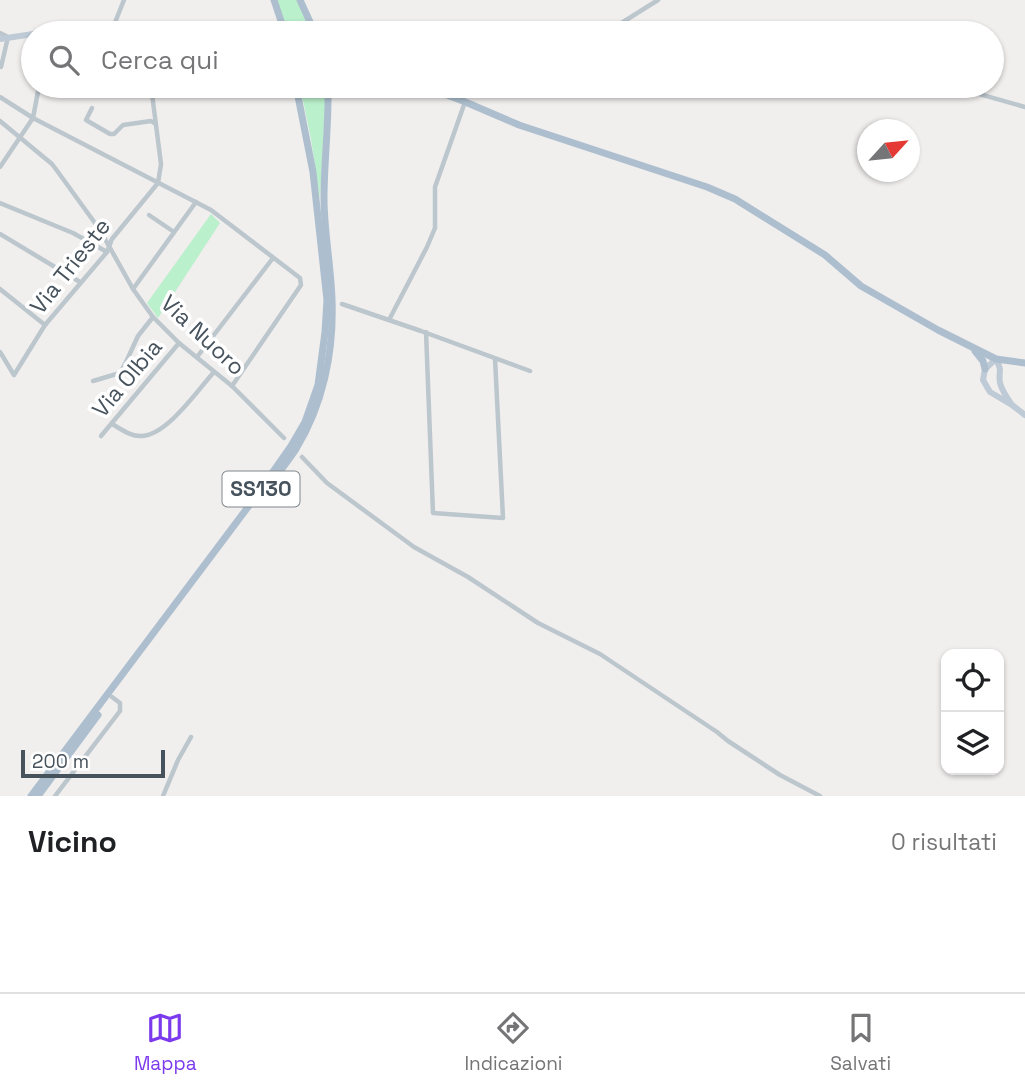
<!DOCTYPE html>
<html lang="it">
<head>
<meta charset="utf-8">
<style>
  :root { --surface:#fff; --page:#f6f6f6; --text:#202124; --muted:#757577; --line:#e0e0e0; --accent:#7c3aed }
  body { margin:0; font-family:"Space Grotesk",sans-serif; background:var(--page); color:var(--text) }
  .controls { position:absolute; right:21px; bottom:21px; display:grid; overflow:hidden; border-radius:14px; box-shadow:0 2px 5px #0004 }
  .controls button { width:63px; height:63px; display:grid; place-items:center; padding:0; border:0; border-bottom:2px solid var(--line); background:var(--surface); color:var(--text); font:35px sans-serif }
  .compass { position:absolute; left:857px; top:119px; width:63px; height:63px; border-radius:50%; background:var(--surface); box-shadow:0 2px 5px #0004; rotate:63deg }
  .scale { position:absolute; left:21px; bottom:18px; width:144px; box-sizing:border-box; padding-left:7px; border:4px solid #46525c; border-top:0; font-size:19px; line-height:24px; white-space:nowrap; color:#46525c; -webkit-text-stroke:5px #fff; paint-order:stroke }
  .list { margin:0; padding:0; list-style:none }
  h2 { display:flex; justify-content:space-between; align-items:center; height:91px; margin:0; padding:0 28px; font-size:30px }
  h2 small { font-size:23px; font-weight:400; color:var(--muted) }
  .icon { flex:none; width:38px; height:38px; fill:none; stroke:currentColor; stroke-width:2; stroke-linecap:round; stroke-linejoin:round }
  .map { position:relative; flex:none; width:1025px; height:796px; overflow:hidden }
  .search { position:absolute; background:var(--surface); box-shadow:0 2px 5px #0004; left:21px; right:21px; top:21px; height:77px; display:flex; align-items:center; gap:18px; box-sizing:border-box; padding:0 24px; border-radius:38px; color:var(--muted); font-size:26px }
  .sheet { height:196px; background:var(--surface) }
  nav { display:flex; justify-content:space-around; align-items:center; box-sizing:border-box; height:98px; border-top:2px solid var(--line); background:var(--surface); font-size:19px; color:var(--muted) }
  nav a { display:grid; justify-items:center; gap:4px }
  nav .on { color:var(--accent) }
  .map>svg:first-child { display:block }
  .green { fill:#bbf0cc }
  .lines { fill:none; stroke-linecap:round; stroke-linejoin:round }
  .street { stroke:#bcc6cd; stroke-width:4.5 }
  .secondary { stroke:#becad5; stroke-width:6 }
  .primary { stroke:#adbfce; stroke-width:7 }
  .labels { text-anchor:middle; stroke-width:7; stroke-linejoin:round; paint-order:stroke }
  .shield { fill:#fff; stroke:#7e868d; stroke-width:2 }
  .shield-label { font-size:21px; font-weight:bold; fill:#46525c }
  .street-label { font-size:23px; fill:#46525c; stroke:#fff }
</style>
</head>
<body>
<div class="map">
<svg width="1025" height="796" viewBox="0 0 1025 796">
  <rect width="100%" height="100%" fill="#f1eeee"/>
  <!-- green -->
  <g class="green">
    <polygon points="276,0 297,0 313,33 288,33"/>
    <polygon points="300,86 326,86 320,199 311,139"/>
    <polygon points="211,214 220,223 158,318 147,303"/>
  </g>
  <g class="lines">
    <!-- street -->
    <g class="street">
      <polyline points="112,30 124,0"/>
      <polyline points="0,33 8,37 1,67"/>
      <polyline points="600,33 607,32 658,0"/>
      <polyline points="803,33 817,33"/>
      <polyline points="951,86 1025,107"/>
      <polyline points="0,97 33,118 211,210 300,278 301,285 232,386"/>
      <polyline points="92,108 86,120 110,134 114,134 123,125 151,121 154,123"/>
      <polyline points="0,121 52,164 58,172 100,230 133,289 153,317 179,343 232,386 284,438"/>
      <polyline points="0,167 33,118 39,86"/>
      <polyline points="0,203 73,233 107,252"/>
      <polyline points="149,215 174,232"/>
      <polyline points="0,234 80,282"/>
      <polyline points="0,289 45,325"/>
      <polyline points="133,289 196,202"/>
      <polyline points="342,304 421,331 530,371"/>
      <polyline points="389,320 427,247 435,228 435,187 465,102"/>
      <polyline points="426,332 433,513 503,518 495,359"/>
      <polyline points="0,352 14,375 45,325 107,252 112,239 158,183 161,164 151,86"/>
      <polyline points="197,357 273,258"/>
      <polyline points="93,381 120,373 126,362 138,336 153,317"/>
      <path d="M112,424C121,429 131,437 142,436C168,434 197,391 214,372"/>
      <polyline points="101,436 179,343"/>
      <polyline points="302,457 327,483 414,547 468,577 538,623 600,654 717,732 728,741 780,775 820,796"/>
      <polyline points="55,796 120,711 120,703 112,697"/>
      <polyline points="163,796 178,760 191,737"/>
    </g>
    <!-- secondary -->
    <g class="secondary">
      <polyline points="44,33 125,29 178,33"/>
      <polyline points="0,39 33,34"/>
      <path d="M1012,405C1007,398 1002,391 1000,383C998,371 1003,372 996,359L985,369L983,380L990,392L1012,405L1025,415"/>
    </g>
    <!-- primary -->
    <g class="primary">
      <polyline points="274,0 285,33"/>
      <polyline points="300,0 315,33"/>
      <polyline points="423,86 463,101 519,125 707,187 735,199 825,255 861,286 938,330 996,359 1025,363"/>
      <polyline points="975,351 983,361 985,369"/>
      <path d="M264,492C275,478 286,464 296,449C323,405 334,352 332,300C331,266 324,232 324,198C324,161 329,123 328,86"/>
      <polyline points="31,796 251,503 291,446 305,422 318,385 325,332 327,300 313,172 296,86"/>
      <polyline points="38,796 98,715"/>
    </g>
  </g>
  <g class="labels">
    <!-- shield labels -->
    <rect class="shield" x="222.5" y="471.5" width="77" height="35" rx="5"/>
    <g class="shield-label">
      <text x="261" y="496">SS130</text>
    </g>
    <!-- street labels -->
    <g class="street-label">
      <text transform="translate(70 266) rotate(-52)" y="8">Via Trieste</text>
      <text transform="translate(203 335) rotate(43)" y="8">Via Nuoro</text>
      <text transform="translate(127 378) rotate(-50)" y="8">Via Olbia</text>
    </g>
  </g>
</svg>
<div class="controls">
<button><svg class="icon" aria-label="locate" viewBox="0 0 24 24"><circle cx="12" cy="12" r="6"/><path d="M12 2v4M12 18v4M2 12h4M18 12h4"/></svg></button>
<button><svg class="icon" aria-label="layers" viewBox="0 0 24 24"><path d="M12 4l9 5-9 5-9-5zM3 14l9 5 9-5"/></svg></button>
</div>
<svg class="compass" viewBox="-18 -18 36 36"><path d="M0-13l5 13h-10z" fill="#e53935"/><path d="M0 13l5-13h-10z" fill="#757577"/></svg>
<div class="scale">200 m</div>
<div class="search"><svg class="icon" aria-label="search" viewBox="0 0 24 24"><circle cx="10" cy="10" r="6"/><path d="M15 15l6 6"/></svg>Cerca qui</div>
</div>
<section class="sheet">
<h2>Vicino<small>0 risultati</small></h2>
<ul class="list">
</ul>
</section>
<nav>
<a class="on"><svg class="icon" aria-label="map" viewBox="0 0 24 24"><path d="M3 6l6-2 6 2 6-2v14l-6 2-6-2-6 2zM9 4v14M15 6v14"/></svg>Mappa</a>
<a><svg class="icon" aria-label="directions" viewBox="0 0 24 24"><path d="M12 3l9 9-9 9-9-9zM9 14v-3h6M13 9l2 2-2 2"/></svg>Indicazioni</a>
<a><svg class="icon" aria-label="saved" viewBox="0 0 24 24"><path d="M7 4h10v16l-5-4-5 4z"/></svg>Salvati</a>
</nav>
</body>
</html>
